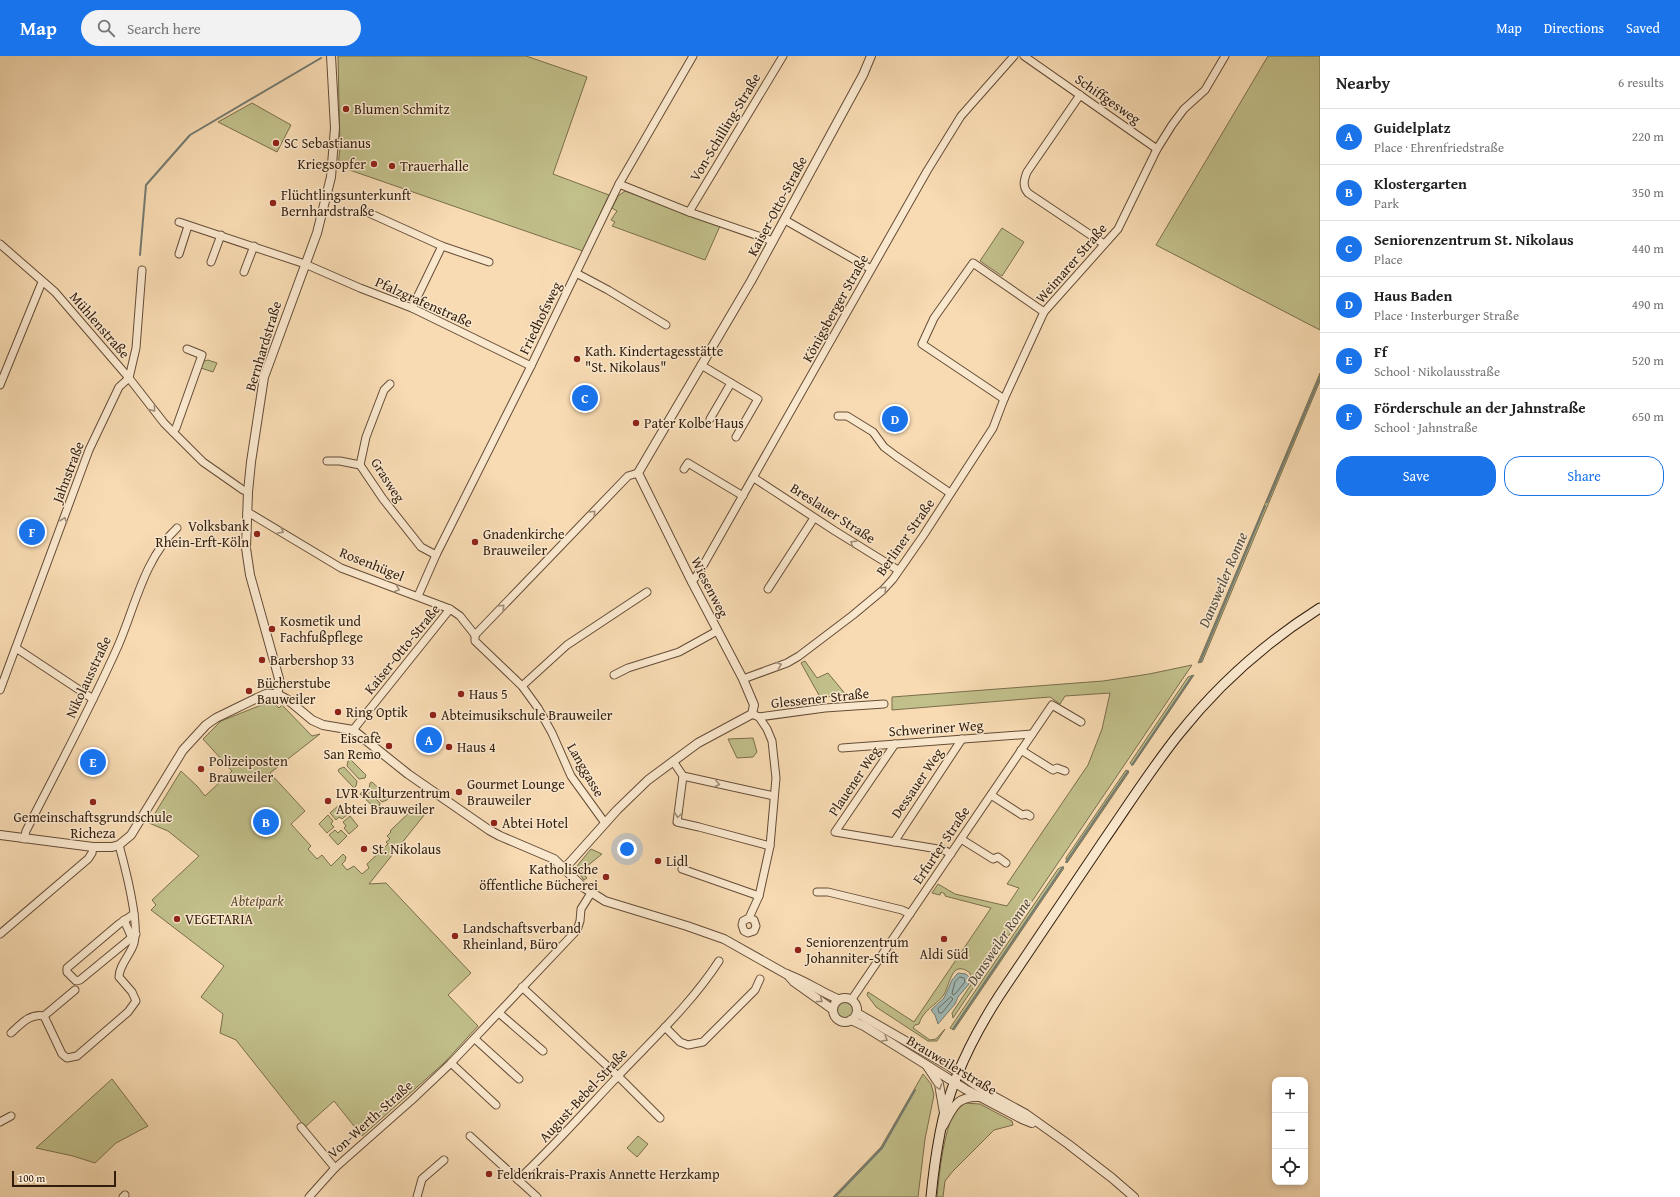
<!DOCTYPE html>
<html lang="en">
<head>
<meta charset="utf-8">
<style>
  :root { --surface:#fff; --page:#f2f2f2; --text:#222; --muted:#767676; --line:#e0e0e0; --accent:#1a73e8 }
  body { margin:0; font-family:"Gentium Book Plus",serif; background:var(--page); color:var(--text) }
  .controls { position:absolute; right:12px; bottom:12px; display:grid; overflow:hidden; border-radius:8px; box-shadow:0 2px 6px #0003 }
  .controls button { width:36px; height:36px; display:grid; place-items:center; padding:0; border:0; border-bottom:1px solid var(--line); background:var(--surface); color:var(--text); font:20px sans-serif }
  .scale { position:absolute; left:12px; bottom:10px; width:104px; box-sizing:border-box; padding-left:4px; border:2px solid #321d0d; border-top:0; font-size:11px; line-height:14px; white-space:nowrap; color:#321d0d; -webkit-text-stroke:3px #fae8ce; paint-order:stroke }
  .you { position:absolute; left:627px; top:793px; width:14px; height:14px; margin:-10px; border:3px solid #fff; border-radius:50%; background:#1a73e8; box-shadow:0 0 0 6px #1a73e833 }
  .badge { display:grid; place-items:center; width:26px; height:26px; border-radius:50%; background:var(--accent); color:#fff; font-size:13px; font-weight:700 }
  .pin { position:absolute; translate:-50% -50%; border:2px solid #fff; box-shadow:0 1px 4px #0006 }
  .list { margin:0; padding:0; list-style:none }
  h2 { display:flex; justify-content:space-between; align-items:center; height:52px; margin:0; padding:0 16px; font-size:17px }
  h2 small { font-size:13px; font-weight:400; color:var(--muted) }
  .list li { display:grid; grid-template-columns:26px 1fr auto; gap:12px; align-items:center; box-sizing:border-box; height:56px; padding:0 16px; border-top:1px solid var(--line) }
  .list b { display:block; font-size:15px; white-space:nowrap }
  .list p { margin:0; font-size:13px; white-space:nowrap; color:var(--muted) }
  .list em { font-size:13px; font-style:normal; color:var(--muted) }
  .actions { display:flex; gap:8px; padding:12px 16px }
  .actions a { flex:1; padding:9px 0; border:1px solid var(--accent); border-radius:16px; text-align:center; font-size:14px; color:var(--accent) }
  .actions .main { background:var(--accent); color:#fff }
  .icon { flex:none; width:22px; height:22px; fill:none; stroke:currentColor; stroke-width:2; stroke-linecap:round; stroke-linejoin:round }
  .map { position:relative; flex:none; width:1320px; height:1141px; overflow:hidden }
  header { display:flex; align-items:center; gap:24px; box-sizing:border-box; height:56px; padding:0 20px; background:var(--accent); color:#fff }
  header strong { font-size:19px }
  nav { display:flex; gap:22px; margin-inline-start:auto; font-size:14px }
  .search { width:280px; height:36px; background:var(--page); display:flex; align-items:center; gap:10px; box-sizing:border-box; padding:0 14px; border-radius:22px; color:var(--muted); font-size:15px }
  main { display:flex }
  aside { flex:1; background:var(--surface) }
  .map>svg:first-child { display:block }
  .green { fill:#c1bf8a; stroke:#7a6e4c }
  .water { fill:#a0b9b5; stroke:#747b72 }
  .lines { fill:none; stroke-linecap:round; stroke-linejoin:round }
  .shore { stroke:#696b61; stroke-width:1 }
  .stream { stroke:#747b72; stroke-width:2 }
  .minor-casing { stroke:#644c36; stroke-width:9 }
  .tertiary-casing { stroke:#644c36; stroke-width:10 }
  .secondary-casing { stroke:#321d0d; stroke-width:11 }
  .minor { stroke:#fae8ce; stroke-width:7 }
  .tertiary { stroke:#fae8ce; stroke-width:8 }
  .secondary { stroke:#fae8ce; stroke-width:9 }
  .oneway { stroke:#a08d77 }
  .poi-dot { fill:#8f2418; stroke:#fae8ce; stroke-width:1.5 }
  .labels { text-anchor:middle; stroke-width:3; stroke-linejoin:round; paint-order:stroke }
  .street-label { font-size:14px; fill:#321d0d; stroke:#fae8ce }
  .poi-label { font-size:14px; fill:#321d0d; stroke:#fae8ce; text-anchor:start }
  .park-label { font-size:14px; font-style:italic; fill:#5d4e32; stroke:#fae8ce }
  .water-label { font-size:15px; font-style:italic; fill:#534c3f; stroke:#fae8ce }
</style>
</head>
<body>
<header>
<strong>Map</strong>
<div class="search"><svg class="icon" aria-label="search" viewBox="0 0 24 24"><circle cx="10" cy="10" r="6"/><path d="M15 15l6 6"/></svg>Search here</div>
<nav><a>Map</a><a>Directions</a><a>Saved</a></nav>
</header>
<main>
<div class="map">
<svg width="1320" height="1141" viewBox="0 0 1320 1141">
  <rect width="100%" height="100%" fill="#f8dbb3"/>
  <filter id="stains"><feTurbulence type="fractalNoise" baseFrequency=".005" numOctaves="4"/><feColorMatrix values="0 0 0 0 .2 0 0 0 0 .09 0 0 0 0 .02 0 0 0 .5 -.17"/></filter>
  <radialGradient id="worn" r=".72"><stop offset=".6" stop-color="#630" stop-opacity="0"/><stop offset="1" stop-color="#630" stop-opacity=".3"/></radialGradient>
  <!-- green -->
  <g class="green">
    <polygon points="338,0 526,0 587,21 553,118 609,139 583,195 338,110 340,92"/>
    <polygon points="1268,0 1320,0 1320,274 1156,189"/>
    <polygon points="252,47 291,69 277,96 218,66"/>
    <polygon points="625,135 720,170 705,204 612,170 615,166 611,164 617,155 612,152 618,140"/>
    <polygon points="1002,172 1024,186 1002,220 980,205"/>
    <polygon points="208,304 217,307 213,316 201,312 204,305"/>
    <polygon points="1320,317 1320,325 1202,606 1198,607"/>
    <polygon points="805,605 817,622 828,617 847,640 820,641 801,607"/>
    <path d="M1192,609L953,962L952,957L972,927L970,917C951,902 950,930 943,940C935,950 923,954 919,968L915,969L913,972L930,984L936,983L945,973L937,985H928L876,951L867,939L868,936L914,966L991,852L945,840V838L941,836L940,839L932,837L938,828L955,838L1007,850L1019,832L1007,828L1088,709L1102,673L1110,637L1065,640L1060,648L1050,641L892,654V641L1103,625L1149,618Z"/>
    <polygon points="1194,619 1133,709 1130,707 1188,621"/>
    <polygon points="269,646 274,647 279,652 282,649 312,680 320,678 270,717 305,755 291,768 311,790 308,793 317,803 322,799 331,810 343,798 346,801 345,805 342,808 347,814 354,810 362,818 369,812 367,808 388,788 386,786 390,783 387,780 391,776 390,775 418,748 423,753 426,750 429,753 369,828 386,827 471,917 448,939 478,970 444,1007 362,1080 334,1045 305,1071 236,984 220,977 223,958 201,941 224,910 151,854 156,849 152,844 199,800 168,775 149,767 181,715 197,730 205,740 232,715 203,683 221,665"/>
    <polygon points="753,682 757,696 753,701 737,702 728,683"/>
    <polygon points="350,703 366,719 365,722 359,723 347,710 348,705"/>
    <polygon points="344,711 357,725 356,730 354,732 338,715 339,713"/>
    <polygon points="1126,714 1129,716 1067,807 1066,802"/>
    <polygon points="372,726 389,742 387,744 382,746 369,733 370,727"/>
    <polygon points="367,734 380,747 379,753 377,754 360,738 362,736"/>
    <polygon points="339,749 348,758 342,763 339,761 336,764 330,757"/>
    <polygon points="328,759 333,765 331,768 334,771 327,777 319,768"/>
    <polygon points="350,760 358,770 349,778 344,772 346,770 343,766"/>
    <polygon points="335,774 338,777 341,774 347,780 338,789 329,779"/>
    <polygon points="591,793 602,798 581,815 587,822 584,824 579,817 577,810"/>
    <polygon points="1061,811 1064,812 954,974 950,972 1058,813"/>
    <circle cx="845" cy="954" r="8"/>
    <polygon points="923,1018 931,1028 934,1039 925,1083 918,1141 833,1141 881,1091"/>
    <polygon points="112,1023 148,1070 116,1087 95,1107 73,1100 36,1092"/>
    <path d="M964,1047L980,1048L1012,1065L1013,1069L994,1074L953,1115L945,1125L943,1141H937C940,1111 943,1081 955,1053Z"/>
    <polygon points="638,1080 648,1088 637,1101 627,1092"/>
  </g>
  <!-- water -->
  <polygon class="water" points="958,917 966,918 969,921 969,928 958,941 955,948 938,968 935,959 931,954 944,942 952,924"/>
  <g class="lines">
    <!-- shore -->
    <g class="shore">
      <polygon points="960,921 964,922 965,926 955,938 953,939 952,937 955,926"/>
      <polygon points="951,941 953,943 942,957 939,957 938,953"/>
    </g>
    <!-- stream -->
    <g class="stream">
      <polyline points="140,199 146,129 190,79 321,2"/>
      <polyline points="1267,446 1320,321"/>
      <polyline points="1200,606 1265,450"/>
      <polyline points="1132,709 1192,620"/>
      <polyline points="1066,806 1128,715"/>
      <polyline points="953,973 1063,811"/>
      <polyline points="835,1141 882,1092 915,1034"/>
    </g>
    <defs>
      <g id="minor">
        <polyline points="1024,0 1157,93"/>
        <path d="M1080,39L1027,116C1024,124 1022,130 1028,137L1104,188"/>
        <polyline points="619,128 689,156 773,185"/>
        <polyline points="689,156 783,0"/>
        <polyline points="369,157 442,190 412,252"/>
        <polyline points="785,164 871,213"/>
        <polyline points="179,166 305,208 360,232 412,252 531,310"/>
        <polyline points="0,188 55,236 129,322 164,367 203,406 243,434 248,435"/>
        <polyline points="442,190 489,206"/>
        <polyline points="179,198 188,170"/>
        <polyline points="211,206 221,179"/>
        <polyline points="244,216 254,190"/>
        <polyline points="576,217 608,234 666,269"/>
        <polyline points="701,309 758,343 736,381"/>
        <polyline points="129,322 136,292 142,214"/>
        <polyline points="390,328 384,334 366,381 360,409 383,443 421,491 436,499"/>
        <polyline points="0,329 42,226"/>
        <polyline points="1004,343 922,288 934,262 973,207 1044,256"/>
        <polyline points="838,360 847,360 873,376 884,391 896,400 950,437"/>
        <polyline points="710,363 731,327"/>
        <polyline points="173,376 176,372 202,299 187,293"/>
        <polyline points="327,405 340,405 360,409"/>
        <polyline points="684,413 688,407 743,440"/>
        <polyline points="754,422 835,475 898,514"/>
        <polyline points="247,457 251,458 341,512 450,553 460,560 475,579"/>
        <polyline points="692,526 700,515 927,115 961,60 1014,0"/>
        <polyline points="768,533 814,462"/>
        <polyline points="418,540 436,499 531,310 619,128 693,0"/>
        <polyline points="475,579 475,585 522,630 538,652 552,677 571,720 605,767"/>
        <polyline points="475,579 628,420 638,417"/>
        <polyline points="16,592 93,643"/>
        <polyline points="614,619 628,612 679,596 717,575"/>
        <polyline points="743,623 787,607 799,600 853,559 883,534 893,523 923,480 993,372 1004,343 1044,256 1118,173 1157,93 1172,69 1184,53 1205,34 1225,0"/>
        <polyline points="522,630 567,589 647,536"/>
        <polyline points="0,634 89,394 119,331 129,322"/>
        <polyline points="759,661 825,652 884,648"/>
        <polyline points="353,674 450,553"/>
        <polyline points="895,688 835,776 944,794 951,798"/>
        <polyline points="842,692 1032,678"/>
        <polyline points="1021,694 1053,714 1057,712 1065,715"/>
        <polyline points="673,705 683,720 774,740"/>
        <polyline points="683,720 677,766 699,771 770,790"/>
        <polyline points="991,739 1022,759 1027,758 1030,760"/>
        <path d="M24,783L26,775C57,714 90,653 118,590C135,551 144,503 177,472"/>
        <polyline points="961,783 993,803 998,801 1006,807"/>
        <polyline points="894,786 962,683"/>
        <polyline points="682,813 759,840"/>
        <polyline points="817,836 828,836 902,854 910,858"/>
        <polyline points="134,858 119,868 67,912 67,916 76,925 80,924 136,878"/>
        <polyline points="749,862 754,864 756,870 754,875 748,877 744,875 742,869 743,865 749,862 759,840 770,790 776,722 772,685 767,673 759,661 752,658"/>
        <polyline points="124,864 131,880"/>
        <polyline points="0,878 88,803 92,797 93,791"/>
        <polyline points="522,931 618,1020 660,1062"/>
        <path d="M75,934L44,960L62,998L67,1002L77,1000L128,956L136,945L132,936L119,921C119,909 131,898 134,887C140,866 125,811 119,789"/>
        <polyline points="852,943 1052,649 1081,666"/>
        <polyline points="499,957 543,995"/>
        <polyline points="665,971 680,986 688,989 703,986 755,934 760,923"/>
        <path d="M11,977C21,968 30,957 44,960"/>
        <polyline points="475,983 519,1023"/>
        <polyline points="451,1007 496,1049"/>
        <polyline points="0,1066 11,1060"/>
        <polyline points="301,1071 335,1112"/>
        <polyline points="470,1080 537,1141"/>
        <path d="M518,1124C553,1091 585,1055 618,1020C653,983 691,948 719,905"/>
        <polyline points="123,1141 125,1139"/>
        <polyline points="309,1141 335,1112 412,1044 451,1007 577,874 580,865 581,853 591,837"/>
        <polyline points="417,1141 422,1123 444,1104"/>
      </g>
      <g id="tertiary">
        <polyline points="277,638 280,627 278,619 250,519 246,492 248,436 251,406 264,321 317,177 331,121 335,72 331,0"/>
        <path d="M0,779L93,791H112L119,789L131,779L183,694L206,669L216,662L257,642L266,638H277L288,644L312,664L323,669L353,674L408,718L489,774L500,780L554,803L583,831L605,845L687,870L724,883L786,918C805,924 820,936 838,943"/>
        <polyline points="565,812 617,754 648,724 698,687 752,658 754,649 743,623 692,526 638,417 751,225 863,19 871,0"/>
        <polyline points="787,918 794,926 832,953"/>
        <circle cx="845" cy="954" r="12"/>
        <polyline points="857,957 949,1010 984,1035 1026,1058 1068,1088 1112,1122 1134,1141"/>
        <polyline points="851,964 864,970 965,1033 1022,1063 1032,1067"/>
        <polyline points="927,1010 939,1028 944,1057"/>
        <path d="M943,1070C953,1052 956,1040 979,1041"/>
      </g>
      <path id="secondary" d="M931,1141C933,1120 936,1098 940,1077C949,1028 972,982 999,940C1033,889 1068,838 1102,787C1127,751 1151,713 1179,678C1218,629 1266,586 1320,552"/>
    </defs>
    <!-- minor casing -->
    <use href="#minor" class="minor-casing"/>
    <!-- tertiary casing -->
    <use href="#tertiary" class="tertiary-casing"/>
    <!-- secondary casing -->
    <use href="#secondary" class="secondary-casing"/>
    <!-- minor -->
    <use href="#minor" class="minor"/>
    <!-- tertiary -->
    <use href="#tertiary" class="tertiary"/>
    <!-- secondary -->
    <use href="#secondary" class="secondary"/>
  </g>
  <!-- one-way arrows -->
  <defs><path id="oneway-chevron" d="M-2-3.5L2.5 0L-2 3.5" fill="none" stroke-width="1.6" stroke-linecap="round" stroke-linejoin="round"/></defs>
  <g class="oneway">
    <use href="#oneway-chevron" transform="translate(153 353) rotate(51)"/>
    <use href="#oneway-chevron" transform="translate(593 457) rotate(-46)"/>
    <use href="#oneway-chevron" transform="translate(64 464) rotate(-71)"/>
    <use href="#oneway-chevron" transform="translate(281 475) rotate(30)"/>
    <use href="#oneway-chevron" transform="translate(853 487) rotate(-148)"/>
    <use href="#oneway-chevron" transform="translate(397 533) rotate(19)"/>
    <use href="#oneway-chevron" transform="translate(884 533) rotate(-45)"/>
    <use href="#oneway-chevron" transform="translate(502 551) rotate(-46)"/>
    <use href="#oneway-chevron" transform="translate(779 609) rotate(-20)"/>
    <use href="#oneway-chevron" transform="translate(717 728) rotate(12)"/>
    <use href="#oneway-chevron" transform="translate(678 759) rotate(98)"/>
    <use href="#oneway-chevron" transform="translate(820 944) rotate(37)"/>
    <use href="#oneway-chevron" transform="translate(885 983) rotate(31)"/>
    <use href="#oneway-chevron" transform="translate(939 1031) rotate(70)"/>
  </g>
  <!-- markers -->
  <g class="poi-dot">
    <circle cx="346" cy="53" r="4"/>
    <circle cx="276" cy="87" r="4"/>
    <circle cx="374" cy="108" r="4"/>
    <circle cx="392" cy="110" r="4"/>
    <circle cx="273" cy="147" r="4"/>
    <circle cx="577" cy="303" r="4"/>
    <circle cx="636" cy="367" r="4"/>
    <circle cx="257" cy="478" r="4"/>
    <circle cx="475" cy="486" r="4"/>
    <circle cx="272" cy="573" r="4"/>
    <circle cx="262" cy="604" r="4"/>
    <circle cx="249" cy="635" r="4"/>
    <circle cx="461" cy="638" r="4"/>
    <circle cx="338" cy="656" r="4"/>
    <circle cx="433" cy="659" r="4"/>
    <circle cx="389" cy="690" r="4"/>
    <circle cx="449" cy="691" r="4"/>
    <circle cx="201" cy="713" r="4"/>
    <circle cx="459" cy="736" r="4"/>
    <circle cx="328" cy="745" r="4"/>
    <circle cx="93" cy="746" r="4"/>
    <circle cx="494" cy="767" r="4"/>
    <circle cx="364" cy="793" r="4"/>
    <circle cx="658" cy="805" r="4"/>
    <circle cx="606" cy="821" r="4"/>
    <circle cx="177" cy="863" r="4"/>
    <circle cx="455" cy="880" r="4"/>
    <circle cx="944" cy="883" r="4"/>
    <circle cx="798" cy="894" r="4"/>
    <circle cx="489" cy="1118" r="4"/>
  </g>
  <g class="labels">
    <!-- street labels -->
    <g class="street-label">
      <text transform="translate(1108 43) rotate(35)" y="5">Schiffgesweg</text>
      <text transform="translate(725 71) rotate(-59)" y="5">Von-Schilling-Straße</text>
      <text transform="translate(777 150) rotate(-62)" y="5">Kaiser-Otto-Straße</text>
      <text transform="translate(1071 207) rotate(-49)" y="5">Weimarer Straße</text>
      <text transform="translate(424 246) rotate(24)" y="5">Pfalzgrafenstraße</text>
      <text transform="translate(835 252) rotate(-61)" y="5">Königsberger Straße</text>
      <text transform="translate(540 262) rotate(-64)" y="5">Friedhofsweg</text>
      <text transform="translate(100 269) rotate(49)" y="5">Mühlenstraße</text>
      <text transform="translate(263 290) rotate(-73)" y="5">Bernhardstraße</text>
      <text transform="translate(68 416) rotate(-69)" y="5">Jahnstraße</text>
      <text transform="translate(388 424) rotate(57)" y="5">Grasweg</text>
      <text transform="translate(833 457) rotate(33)" y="5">Breslauer Straße</text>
      <text transform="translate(905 481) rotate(-55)" y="5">Berliner Straße</text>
      <text transform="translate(372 508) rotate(22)" y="5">Rosenhügel</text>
      <text transform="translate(710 531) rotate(63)" y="5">Wiesenweg</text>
      <text transform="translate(402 593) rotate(-51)" y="5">Kaiser-Otto-Straße</text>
      <text transform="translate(88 621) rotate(-65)" y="5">Nikolausstraße</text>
      <text transform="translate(820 642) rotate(-6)" y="5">Glessener Straße</text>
      <text transform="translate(936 672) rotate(-4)" y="5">Schweriner Weg</text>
      <text transform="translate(586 714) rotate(60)" y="5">Langgasse</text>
      <text transform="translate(854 725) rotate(-56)" y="5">Plauener Weg</text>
      <text transform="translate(917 727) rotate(-56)" y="5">Dessauer Weg</text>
      <text transform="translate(941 789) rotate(-56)" y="5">Erfurter Straße</text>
      <text transform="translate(952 1009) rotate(31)" y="5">Brauweilerstraße</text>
      <text transform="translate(583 1039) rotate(-47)" y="5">August-Bebel-Straße</text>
      <text transform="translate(370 1063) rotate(-42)" y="5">Von-Werth-Straße</text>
    </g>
    <!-- poi labels -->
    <g class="poi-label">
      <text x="354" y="58">Blumen Schmitz</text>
      <text x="284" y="92">SC Sebastianus</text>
      <text x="366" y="113" text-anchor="end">Kriegsopfer</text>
      <text x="400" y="115">Trauerhalle</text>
      <text x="281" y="144">Flüchtlingsunterkunft<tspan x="281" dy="16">Bernhardstraße</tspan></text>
      <text x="585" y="300">Kath. Kindertagesstätte<tspan x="585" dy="16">"St. Nikolaus"</tspan></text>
      <text x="644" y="372">Pater Kolbe Haus</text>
      <text x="249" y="475" text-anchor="end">Volksbank<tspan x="249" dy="16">Rhein-Erft-Köln</tspan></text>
      <text x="483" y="483">Gnadenkirche<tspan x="483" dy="16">Brauweiler</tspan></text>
      <text x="280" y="570">Kosmetik und<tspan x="280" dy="16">Fachfußpflege</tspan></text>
      <text x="270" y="609">Barbershop 33</text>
      <text x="257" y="632">Bücherstube<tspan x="257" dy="16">Bauweiler</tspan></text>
      <text x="469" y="643">Haus 5</text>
      <text x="346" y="661">Ring Optik</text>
      <text x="441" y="664">Abteimusikschule Brauweiler</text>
      <text x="381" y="687" text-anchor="end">Eiscafè<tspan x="381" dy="16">San Remo</tspan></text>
      <text x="457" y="696">Haus 4</text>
      <text x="209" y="710">Polizeiposten<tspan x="209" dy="16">Brauweiler</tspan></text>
      <text x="467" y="733">Gourmet Lounge<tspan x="467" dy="16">Brauweiler</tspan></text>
      <text x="336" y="742">LVR Kulturzentrum<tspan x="336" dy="16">Abtei Brauweiler</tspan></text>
      <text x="93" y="766" text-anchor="middle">Gemeinschaftsgrundschule<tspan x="93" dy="16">Richeza</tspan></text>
      <text x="502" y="772">Abtei Hotel</text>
      <text x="372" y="798">St. Nikolaus</text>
      <text x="666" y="810">Lidl</text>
      <text x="598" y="818" text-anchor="end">Katholische<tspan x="598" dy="16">öffentliche Bücherei</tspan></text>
      <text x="185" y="868">VEGETARIA</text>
      <text x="463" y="877">Landschaftsverband<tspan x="463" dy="16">Rheinland, Büro</tspan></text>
      <text x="806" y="891">Seniorenzentrum<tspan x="806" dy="16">Johanniter-Stift</tspan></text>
      <text x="944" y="903" text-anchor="middle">Aldi Süd</text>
      <text x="497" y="1123">Feldenkrais-Praxis Annette Herzkamp</text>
    </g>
    <!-- park labels -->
    <g class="park-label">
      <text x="257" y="850">Abteipark</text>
    </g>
    <!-- water labels -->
    <g class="water-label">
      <text transform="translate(1223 524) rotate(-67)" y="5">Dansweiler Ronne</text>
      <text transform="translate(999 886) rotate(-56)" y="5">Dansweiler Ronne</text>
    </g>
  </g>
  <rect width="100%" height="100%" filter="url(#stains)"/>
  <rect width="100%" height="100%" fill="url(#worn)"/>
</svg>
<div class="controls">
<button>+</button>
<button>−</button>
<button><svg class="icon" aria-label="locate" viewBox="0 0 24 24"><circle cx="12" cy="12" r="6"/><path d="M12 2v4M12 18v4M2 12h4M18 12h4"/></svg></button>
</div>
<div class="scale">100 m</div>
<div class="you"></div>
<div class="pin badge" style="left:429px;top:684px">A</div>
<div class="pin badge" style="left:266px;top:766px">B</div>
<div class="pin badge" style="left:585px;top:342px">C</div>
<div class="pin badge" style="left:895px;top:363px">D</div>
<div class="pin badge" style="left:93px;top:706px">E</div>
<div class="pin badge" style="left:32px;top:476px">F</div>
</div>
<aside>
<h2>Nearby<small>6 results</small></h2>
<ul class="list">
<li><span class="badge">A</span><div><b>Guidelplatz</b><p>Place · Ehrenfriedstraße</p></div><em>220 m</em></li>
<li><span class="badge">B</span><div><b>Klostergarten</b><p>Park</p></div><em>350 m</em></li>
<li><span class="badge">C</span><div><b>Seniorenzentrum St. Nikolaus</b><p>Place</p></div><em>440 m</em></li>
<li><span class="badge">D</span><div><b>Haus Baden</b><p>Place · Insterburger Straße</p></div><em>490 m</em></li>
<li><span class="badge">E</span><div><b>Ff</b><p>School · Nikolausstraße</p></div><em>520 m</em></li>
<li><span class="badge">F</span><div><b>Förderschule an der Jahnstraße</b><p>School · Jahnstraße</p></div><em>650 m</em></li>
</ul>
<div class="actions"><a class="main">Save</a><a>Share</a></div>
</aside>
</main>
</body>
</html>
